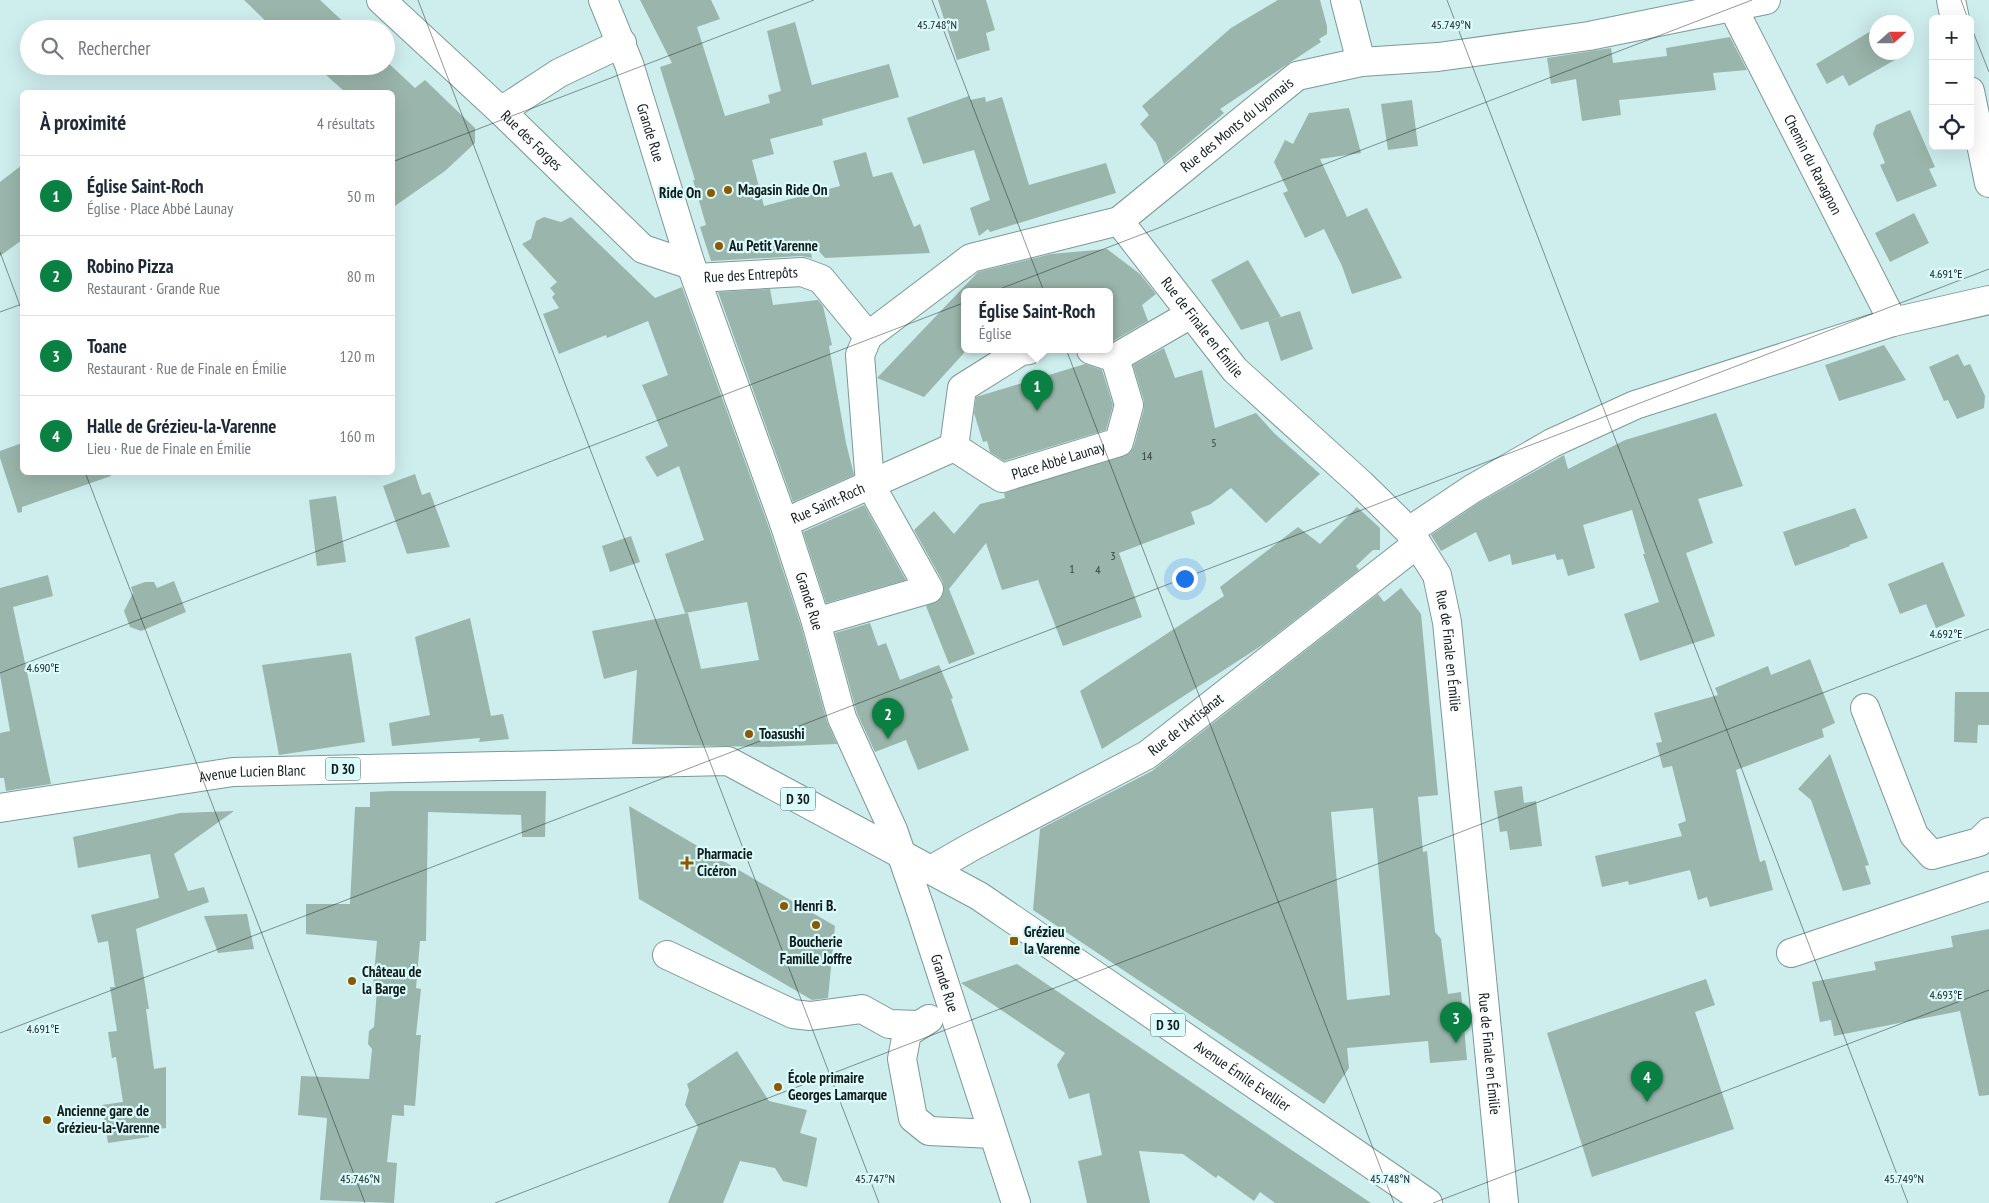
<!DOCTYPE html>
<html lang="fr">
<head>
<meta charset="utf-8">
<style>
  :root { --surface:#fff; --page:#f6f6f7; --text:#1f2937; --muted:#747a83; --line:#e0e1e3; --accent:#0b8043 }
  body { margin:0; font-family:"PT Sans Narrow",sans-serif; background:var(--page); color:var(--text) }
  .controls { position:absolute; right:15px; top:15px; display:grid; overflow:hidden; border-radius:8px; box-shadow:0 5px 20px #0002 }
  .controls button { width:45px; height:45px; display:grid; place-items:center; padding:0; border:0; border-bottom:1px solid var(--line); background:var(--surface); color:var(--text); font:25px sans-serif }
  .compass { position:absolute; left:1869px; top:15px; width:45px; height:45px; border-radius:50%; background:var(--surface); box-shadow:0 5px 20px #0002; rotate:69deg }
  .you { position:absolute; left:1184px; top:578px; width:18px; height:18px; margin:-12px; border:4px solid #fff; border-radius:50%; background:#1a73e8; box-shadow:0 0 0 8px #1a73e833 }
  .badge { display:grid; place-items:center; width:32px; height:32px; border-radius:50%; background:var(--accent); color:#fff; font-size:16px; font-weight:700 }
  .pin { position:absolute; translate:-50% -41px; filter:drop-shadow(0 1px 2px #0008) }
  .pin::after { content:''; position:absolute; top:26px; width:18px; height:15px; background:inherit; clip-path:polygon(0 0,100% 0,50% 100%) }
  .popup { position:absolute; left:961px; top:288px; width:152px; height:65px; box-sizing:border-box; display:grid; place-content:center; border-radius:8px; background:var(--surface); filter:drop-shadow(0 1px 4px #0005); font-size:16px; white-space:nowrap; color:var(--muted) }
  .popup b { font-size:19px; color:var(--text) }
  .popup::after { content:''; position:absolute; left:50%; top:100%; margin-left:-10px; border:10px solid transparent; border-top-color:var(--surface) }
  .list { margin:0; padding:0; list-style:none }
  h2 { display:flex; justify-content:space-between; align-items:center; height:65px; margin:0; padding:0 20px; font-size:21px }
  h2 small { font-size:16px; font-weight:400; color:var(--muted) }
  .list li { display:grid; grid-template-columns:32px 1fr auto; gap:15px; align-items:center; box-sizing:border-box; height:80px; padding:0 20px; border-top:1px solid var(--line) }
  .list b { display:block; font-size:19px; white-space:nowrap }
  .list p { margin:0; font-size:16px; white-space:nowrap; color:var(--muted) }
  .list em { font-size:16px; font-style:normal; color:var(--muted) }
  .icon { flex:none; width:28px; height:28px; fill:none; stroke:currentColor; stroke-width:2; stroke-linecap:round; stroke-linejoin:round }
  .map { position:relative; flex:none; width:1989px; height:1203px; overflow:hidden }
  .search { position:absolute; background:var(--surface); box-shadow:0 5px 20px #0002; left:20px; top:20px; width:375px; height:55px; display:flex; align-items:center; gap:12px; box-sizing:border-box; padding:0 18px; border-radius:28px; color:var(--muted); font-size:19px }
  .panel { position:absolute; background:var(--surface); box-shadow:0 5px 20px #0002; left:20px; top:90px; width:375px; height:385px; border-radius:8px }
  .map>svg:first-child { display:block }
  .building { fill:#9ab5ab; fill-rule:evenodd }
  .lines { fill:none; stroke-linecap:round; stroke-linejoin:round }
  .minor-casing { stroke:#7b9999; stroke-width:30 }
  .tertiary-casing { stroke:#7b9999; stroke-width:30 }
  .primary-casing { stroke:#7b9999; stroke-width:30 }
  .minor { stroke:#fff; stroke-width:28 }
  .tertiary { stroke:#fff; stroke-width:28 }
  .primary { stroke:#fff; stroke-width:28 }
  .ticks { fill:none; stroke:#111c1c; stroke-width:1; stroke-opacity:0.45 }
  .poi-dot { fill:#8a5900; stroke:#dbfbfb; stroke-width:2 }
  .labels { text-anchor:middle; stroke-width:4.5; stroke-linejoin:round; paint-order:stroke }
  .number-label { font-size:12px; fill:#334240 }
  .shield { fill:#dbfbfb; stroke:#4e5f5f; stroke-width:1 }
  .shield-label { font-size:14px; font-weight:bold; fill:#111c1c }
  .street-label { font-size:15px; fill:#111c1c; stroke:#dbfbfb }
  .poi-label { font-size:15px; font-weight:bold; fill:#111c1c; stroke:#dbfbfb; text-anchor:start }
  .ticks-label { font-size:12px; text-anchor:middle; fill:#111c1c; stroke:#dbfbfb; stroke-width:4.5; stroke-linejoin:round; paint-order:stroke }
</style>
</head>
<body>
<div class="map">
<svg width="1989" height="1203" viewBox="0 0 1989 1203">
  <rect width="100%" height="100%" fill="#ceeded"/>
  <!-- building -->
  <g class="building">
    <polygon points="244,0 320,0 351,29 274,29"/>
    <polygon points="640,0 711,0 720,19 697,27 725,116 770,103 768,95 781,91 767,31 795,22 812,85 889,64 899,97 822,119 823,125 770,139 774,154 752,160 764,206 840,186 833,161 866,152 873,177 892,172 914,227 920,224 930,253 825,258 808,239 812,258 801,256 711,261 700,227 706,225 693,180 695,180 660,67 672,63"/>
    <polygon points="938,0 986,0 995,30 986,33 990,50 957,60"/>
    <polygon points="1278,0 1320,0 1327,26 1327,34 1319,39 1321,42 1220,109 1224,113 1164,164 1156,143 1140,124 1149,115 1142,106 1231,28"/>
    <polygon points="1876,28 1876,52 1909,52 1849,86 1843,75 1827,84 1816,64"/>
    <polygon points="1730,37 1747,70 1713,73 1716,90 1619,100 1621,115 1582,121 1576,79 1551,84 1547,58 1611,48 1613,63 1667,56 1666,48"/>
    <polygon points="386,61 415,88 425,80 475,128 475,143 445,171 392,208 392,92 345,92 316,66 386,66"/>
    <polygon points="969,96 970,100 985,97 986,102 1002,97 1029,185 1106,163 1116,193 990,232 988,229 979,236 970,208 990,200 974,150 923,164 907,118"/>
    <polygon points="1412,100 1418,146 1388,150 1381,104"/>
    <polygon points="1349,108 1361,153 1320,159 1347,217 1367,208 1402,278 1352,294 1342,266 1324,229 1305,238 1283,193 1288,191 1274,162 1285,140 1293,144 1309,113"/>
    <polygon points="1910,110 1935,167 1929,169 1937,186 1897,202 1880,165 1885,163 1873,134 1876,125"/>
    <polygon points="22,165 22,240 0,256 0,182"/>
    <polygon points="1914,213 1929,243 1890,262 1875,233"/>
    <polygon points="544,217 561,222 571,217 655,298 682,287 769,528 801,626 827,722 837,744 768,747 632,744 637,670 604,679 592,631 688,613 701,669 759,660 747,602 685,613 665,554 704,540 679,466 657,477 645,457 668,446 642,385 668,375 648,321 607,338 606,335 559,354 543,314 559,308 552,297 555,294 550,288 557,282 522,244 531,239 536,221"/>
    <polygon points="1107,249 1140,274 1156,294 1142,305 1148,321 1113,341 1110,340 1110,292 964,292 964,353 924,397 877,378 978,272 1051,254"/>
    <polygon points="1248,260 1281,317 1241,330 1211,280"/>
    <polygon points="770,289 773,305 818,300 823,306 832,345 829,346 846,443 854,475 793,502 718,292"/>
    <polygon points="1300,311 1313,349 1281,361 1268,321"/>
    <polygon points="1884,345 1906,380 1839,401 1825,365"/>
    <polygon points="1164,348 1175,378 1202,370 1215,428 1256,413 1274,433 1320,474 1266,523 1231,488 1211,504 1191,512 1195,524 1119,553 1142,617 1063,646 1038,580 1002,590 986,543 949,589 975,654 949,664 926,606 941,598 944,591 943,582 914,530 934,511 954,534 980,504 1005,498 1004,493 1130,453 1134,446 1144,409 1144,401 1133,365"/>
    <polygon points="1958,354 1964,366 1970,364 1985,396 1984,408 1957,419 1948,400 1944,401 1929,367"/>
    <polygon points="1085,364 1102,370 1113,405 1106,430 1004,461 990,452 987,441 983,442 974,413 976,397"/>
    <polygon points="1716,413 1743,486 1698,499 1713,543 1686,553 1715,636 1640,661 1624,614 1659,602 1643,554 1645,554 1632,510 1583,525 1595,568 1568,576 1563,559 1557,560 1555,554 1512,565 1510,554 1489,562 1476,532 1441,551 1431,535 1480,502 1564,455 1568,469 1625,440"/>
    <polygon points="22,443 22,472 110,472 111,476 22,507 22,512 18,513 0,458 0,451"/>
    <polygon points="415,474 422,495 430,492 450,547 407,554 383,486"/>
    <polygon points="336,496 346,562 317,566 309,500"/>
    <polygon points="864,505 906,580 826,603 803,532"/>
    <polygon points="1357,507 1380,528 1380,550 1373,550 1356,566 1359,570 1264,644 1102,749 1080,691 1224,596 1220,587 1298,527 1320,544"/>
    <polygon points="1855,508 1868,538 1849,545 1850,546 1795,566 1783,532"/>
    <polygon points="631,536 640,562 610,572 602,546"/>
    <polygon points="1943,562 1965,616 1936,628 1926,604 1900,614 1888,584"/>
    <polygon points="48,575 53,596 13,607 51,784 6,791 4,778 0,778 0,733 10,731 0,675 0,588"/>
    <polygon points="174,581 186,612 141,631 130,627 124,611 133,593 131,587 145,582 154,582 157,588"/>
    <path d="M1401,588L1421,614L1438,795L1418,797L1423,852L1427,851L1435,932L1441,939L1448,994L1461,992L1467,1060L1430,1063L1428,1041L1347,1048L1349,1068L1324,1104L1033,910L1040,829L1152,771L1378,594L1384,602ZM1373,808L1390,995L1347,1000L1331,812Z"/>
    <polygon points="470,618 491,716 503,714 509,739 479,742 480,738 392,746 389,723 430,715 415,637"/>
    <polygon points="870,623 878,646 886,643 900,680 939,665 953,698 951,699 969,750 918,770 906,740 875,752 857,713 835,633"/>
    <polygon points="351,653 365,742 279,755 262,665"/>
    <polygon points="1810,659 1835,723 1822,729 1824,737 1736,770 1760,862 1765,860 1773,890 1710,907 1707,897 1698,900 1690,870 1629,885 1628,881 1602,887 1595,856 1682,836 1678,824 1686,821 1672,766 1663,768 1656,743 1662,742 1654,713 1718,695 1715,688 1768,666 1771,675"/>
    <polygon points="1955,692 1989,692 1989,725 1978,725 1977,743 1954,742"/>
    <polygon points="1830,754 1869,865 1865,866 1871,884 1843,891 1811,800 1798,789"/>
    <polygon points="1522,786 1524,803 1536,801 1542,846 1510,850 1507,831 1500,832 1494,791"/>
    <polygon points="392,791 546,791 545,837 522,837 521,815 428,812 426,941 420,941 416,988 421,989 416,1035 421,1035 415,1106 404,1105 404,1116 392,1115 387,1162 397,1163 394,1203 320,1200 327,1120 327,1118 298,1115 301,1076 369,1079 372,1049 368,1044 369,1031 374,1027 377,990 373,986 377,941 306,934 306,904 350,904 355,807 370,807 370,792"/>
    <polygon points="629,806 835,926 828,998 812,1000 639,899"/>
    <polygon points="234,811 174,854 188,891 204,887 209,902 136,929 149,1009 146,1009 154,1069 166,1067 166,1128 148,1130 149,1137 108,1143 102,1105 123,1102 116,1057 112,1058 108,1032 117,1031 110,987 115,987 108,941 98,943 91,915 159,898 150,854 78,868 73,837 180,813"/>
    <polygon points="247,914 254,949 218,953 204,916"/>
    <polygon points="1989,929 1989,1095 1979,1096 1960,1011 1834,1036 1831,1020 1820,1022 1812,982 1876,970 1874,962 1953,947 1951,936"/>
    <polygon points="1017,964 1290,1149 1371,1203 1275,1203 1260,1192 1254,1201 1218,1175 1216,1178 1183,1154 1139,1151 1150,1203 1087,1203 1078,1161 1102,1155 1089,1093 1069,1099 1057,1065 1065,1053 961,983"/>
    <polygon points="1706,979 1715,1005 1695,1012 1734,1129 1592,1177 1547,1033"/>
    <polygon points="737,1051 769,1101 807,1110 800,1133 817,1138 807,1187 783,1181 775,1168 740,1161 723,1203 668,1203 698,1127 685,1105 689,1090 687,1084"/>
  </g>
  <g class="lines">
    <defs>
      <g id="minor">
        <polyline points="1345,0 1361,62"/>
        <path id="s1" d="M1732,6L1893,322"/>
        <path id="s2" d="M1119,221L1235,370L1361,484L1409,531L1437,575L1447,622L1504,1203"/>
        <path id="s3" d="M696,278L802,272L821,279L868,336"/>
        <polyline points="1115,358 1191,314"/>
        <path id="s4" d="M954,447L1002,478L1119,442L1129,405L1115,358L1091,350"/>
        <polyline points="954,447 962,388 1021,351 1029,350"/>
        <path id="s5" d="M784,523L954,447"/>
        <polyline points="1409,531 1472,489 1552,443 1635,405 1893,322 1989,300"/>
        <path id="s6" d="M816,622L929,589L870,484L860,355L868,336L971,258L1119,221L1297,76L1361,62L1438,57L1589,36L1766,0"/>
        <polyline points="1865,708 1914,835 1932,855 1979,842 1989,832"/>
        <path id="s7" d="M931,870L971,847L1147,755L1417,544"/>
        <path id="s8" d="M920,908L1016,1203"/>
        <polyline points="1791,953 1989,886"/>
        <polyline points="667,955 793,1014 810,1016 862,1009 889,1024 919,1025"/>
        <polyline points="929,1019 907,1033 902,1059 913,1118 929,1131 993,1134"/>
      </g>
      <g id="tertiary">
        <path id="s9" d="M381,0L501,111L643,249L691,265"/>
        <path id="s10" d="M603,0L629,64L691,265L784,523L816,622L842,718L893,830L920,908"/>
        <polyline points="1951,0 1955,19"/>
        <polyline points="1970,91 1989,183"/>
        <polyline points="501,111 559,73 622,43"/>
      </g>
      <g id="primary">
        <path id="s11" d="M0,808L233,772L728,761L979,896L1428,1203"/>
      </g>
    </defs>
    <!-- minor casing -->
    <use href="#minor" class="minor-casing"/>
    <!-- tertiary casing -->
    <use href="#tertiary" class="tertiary-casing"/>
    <!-- primary casing -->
    <use href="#primary" class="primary-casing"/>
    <!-- minor -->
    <use href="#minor" class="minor"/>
    <!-- tertiary -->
    <use href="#tertiary" class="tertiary"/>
    <!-- primary -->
    <use href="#primary" class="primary"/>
  </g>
  <!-- ticks -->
  <path class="ticks" d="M418,0L879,1203M932,0L1394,1203M1447,0L1908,1203M1961,0L1968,19M1970,24L1989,72M392,162L814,0M0,252L22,311M0,312L22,304M85,472L365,1203M0,673L1752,0M0,1033L1989,269M495,1203L1989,629M1433,1203L1989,990"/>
  <!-- markers -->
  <g class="poi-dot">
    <circle cx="728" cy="190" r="5"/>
    <circle cx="711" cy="193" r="5"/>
    <circle cx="719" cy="246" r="5"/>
    <circle cx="749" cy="734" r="5"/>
    <path d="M684.5 855.5h5v5h5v5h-5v5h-5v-5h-5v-5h5z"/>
    <circle cx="784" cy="906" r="5"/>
    <circle cx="816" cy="925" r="5"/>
    <rect x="1009" y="936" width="10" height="10" rx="2.5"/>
    <circle cx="352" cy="981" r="5"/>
    <circle cx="778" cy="1087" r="5"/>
    <circle cx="47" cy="1120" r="5"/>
  </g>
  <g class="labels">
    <!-- number labels -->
    <g class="number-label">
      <text x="1214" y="447">5</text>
      <text x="1147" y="460">14</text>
      <text x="1113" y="560">3</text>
      <text x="1072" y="573">1</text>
      <text x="1098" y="574">4</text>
    </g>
    <!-- shield labels -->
    <g class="shield">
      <rect x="325.5" y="757.5" width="35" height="23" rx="4"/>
      <rect x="780.5" y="787.5" width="35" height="23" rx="4"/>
      <rect x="1150.5" y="1013.5" width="35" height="23" rx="4"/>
    </g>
    <g class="shield-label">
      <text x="343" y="774">D 30</text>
      <text x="798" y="804">D 30</text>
      <text x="1168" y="1030">D 30</text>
    </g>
    <!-- street labels -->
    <g class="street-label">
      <text dy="5" stroke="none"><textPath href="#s6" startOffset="822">Rue des Monts du Lyonnais</textPath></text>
      <text dy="5" stroke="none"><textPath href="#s10" startOffset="141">Grande Rue</textPath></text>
      <text dy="5" stroke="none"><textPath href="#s9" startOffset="206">Rue des Forges</textPath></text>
      <text dy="5" stroke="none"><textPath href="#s1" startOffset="178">Chemin du Ravagnon</textPath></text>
      <text dy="5" stroke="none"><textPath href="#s3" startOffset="55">Rue des Entrepôts</textPath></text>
      <text dy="5" stroke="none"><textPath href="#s2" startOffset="135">Rue de Finale en Émilie</textPath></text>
      <text dy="5" stroke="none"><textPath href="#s4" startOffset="116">Place Abbé Launay</textPath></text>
      <text dy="5" stroke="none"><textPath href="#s5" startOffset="48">Rue Saint-Roch</textPath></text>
      <text dy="5" stroke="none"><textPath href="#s10" startOffset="636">Grande Rue</textPath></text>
      <text dy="5" stroke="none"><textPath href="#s2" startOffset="555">Rue de Finale en Émilie</textPath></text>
      <text dy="5" stroke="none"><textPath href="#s7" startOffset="294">Rue de l'Artisanat</textPath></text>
      <text dy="5" stroke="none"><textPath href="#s11" startOffset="255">Avenue Lucien Blanc</textPath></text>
      <text dy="5" stroke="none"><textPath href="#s8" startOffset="79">Grande Rue</textPath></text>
      <text dy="5" stroke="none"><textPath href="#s2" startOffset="960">Rue de Finale en Émilie</textPath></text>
      <text dy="5" stroke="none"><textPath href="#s11" startOffset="1335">Avenue Émile Evellier</textPath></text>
    </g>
    <!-- poi labels -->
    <g class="poi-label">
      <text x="738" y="195">Magasin Ride On</text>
      <text x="701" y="198" text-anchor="end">Ride On</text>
      <text x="729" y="251">Au Petit Varenne</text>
      <text x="759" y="739">Toasushi</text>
      <text x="697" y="859">Pharmacie<tspan x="697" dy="17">Cicéron</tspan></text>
      <text x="794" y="911">Henri B.</text>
      <text x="1024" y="937">Grézieu<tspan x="1024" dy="17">la Varenne</tspan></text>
      <text x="816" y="947" text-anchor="middle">Boucherie<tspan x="816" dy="17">Famille Joffre</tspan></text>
      <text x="362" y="977">Château de<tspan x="362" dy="17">la Barge</tspan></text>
      <text x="788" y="1083">École primaire<tspan x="788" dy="17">Georges Lamarque</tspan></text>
      <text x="57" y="1116">Ancienne gare de<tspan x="57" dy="17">Grézieu-la-Varenne</tspan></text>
    </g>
  </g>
  <g class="ticks-label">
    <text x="1451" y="29">45.749°N</text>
    <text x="937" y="29">45.748°N</text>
    <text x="1946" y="278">4.691°E</text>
    <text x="1946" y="638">4.692°E</text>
    <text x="43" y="672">4.690°E</text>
    <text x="1946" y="999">4.693°E</text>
    <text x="43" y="1033">4.691°E</text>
    <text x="360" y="1183">45.746°N</text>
    <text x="875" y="1183">45.747°N</text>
    <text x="1390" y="1183">45.748°N</text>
    <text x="1904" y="1183">45.749°N</text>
  </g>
</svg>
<div class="controls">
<button>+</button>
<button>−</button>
<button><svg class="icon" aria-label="locate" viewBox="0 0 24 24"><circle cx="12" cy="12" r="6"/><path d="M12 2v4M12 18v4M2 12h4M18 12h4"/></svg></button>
</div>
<svg class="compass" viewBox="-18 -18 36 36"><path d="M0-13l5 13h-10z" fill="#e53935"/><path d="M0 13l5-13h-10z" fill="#747a83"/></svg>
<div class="you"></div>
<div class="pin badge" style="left:1037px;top:411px">1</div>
<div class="popup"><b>Église Saint-Roch</b>Église</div>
<div class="pin badge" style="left:888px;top:739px">2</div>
<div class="pin badge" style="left:1456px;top:1043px">3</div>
<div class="pin badge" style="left:1647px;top:1102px">4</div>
<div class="search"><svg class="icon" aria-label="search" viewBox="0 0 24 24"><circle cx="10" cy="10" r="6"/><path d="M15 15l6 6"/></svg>Rechercher</div>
<section class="panel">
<h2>À proximité<small>4 résultats</small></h2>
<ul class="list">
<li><span class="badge">1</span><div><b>Église Saint-Roch</b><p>Église · Place Abbé Launay</p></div><em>50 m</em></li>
<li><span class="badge">2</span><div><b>Robino Pizza</b><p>Restaurant · Grande Rue</p></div><em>80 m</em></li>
<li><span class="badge">3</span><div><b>Toane</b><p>Restaurant · Rue de Finale en Émilie</p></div><em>120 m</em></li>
<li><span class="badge">4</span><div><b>Halle de Grézieu-la-Varenne</b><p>Lieu · Rue de Finale en Émilie</p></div><em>160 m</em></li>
</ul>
</section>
</div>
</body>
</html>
